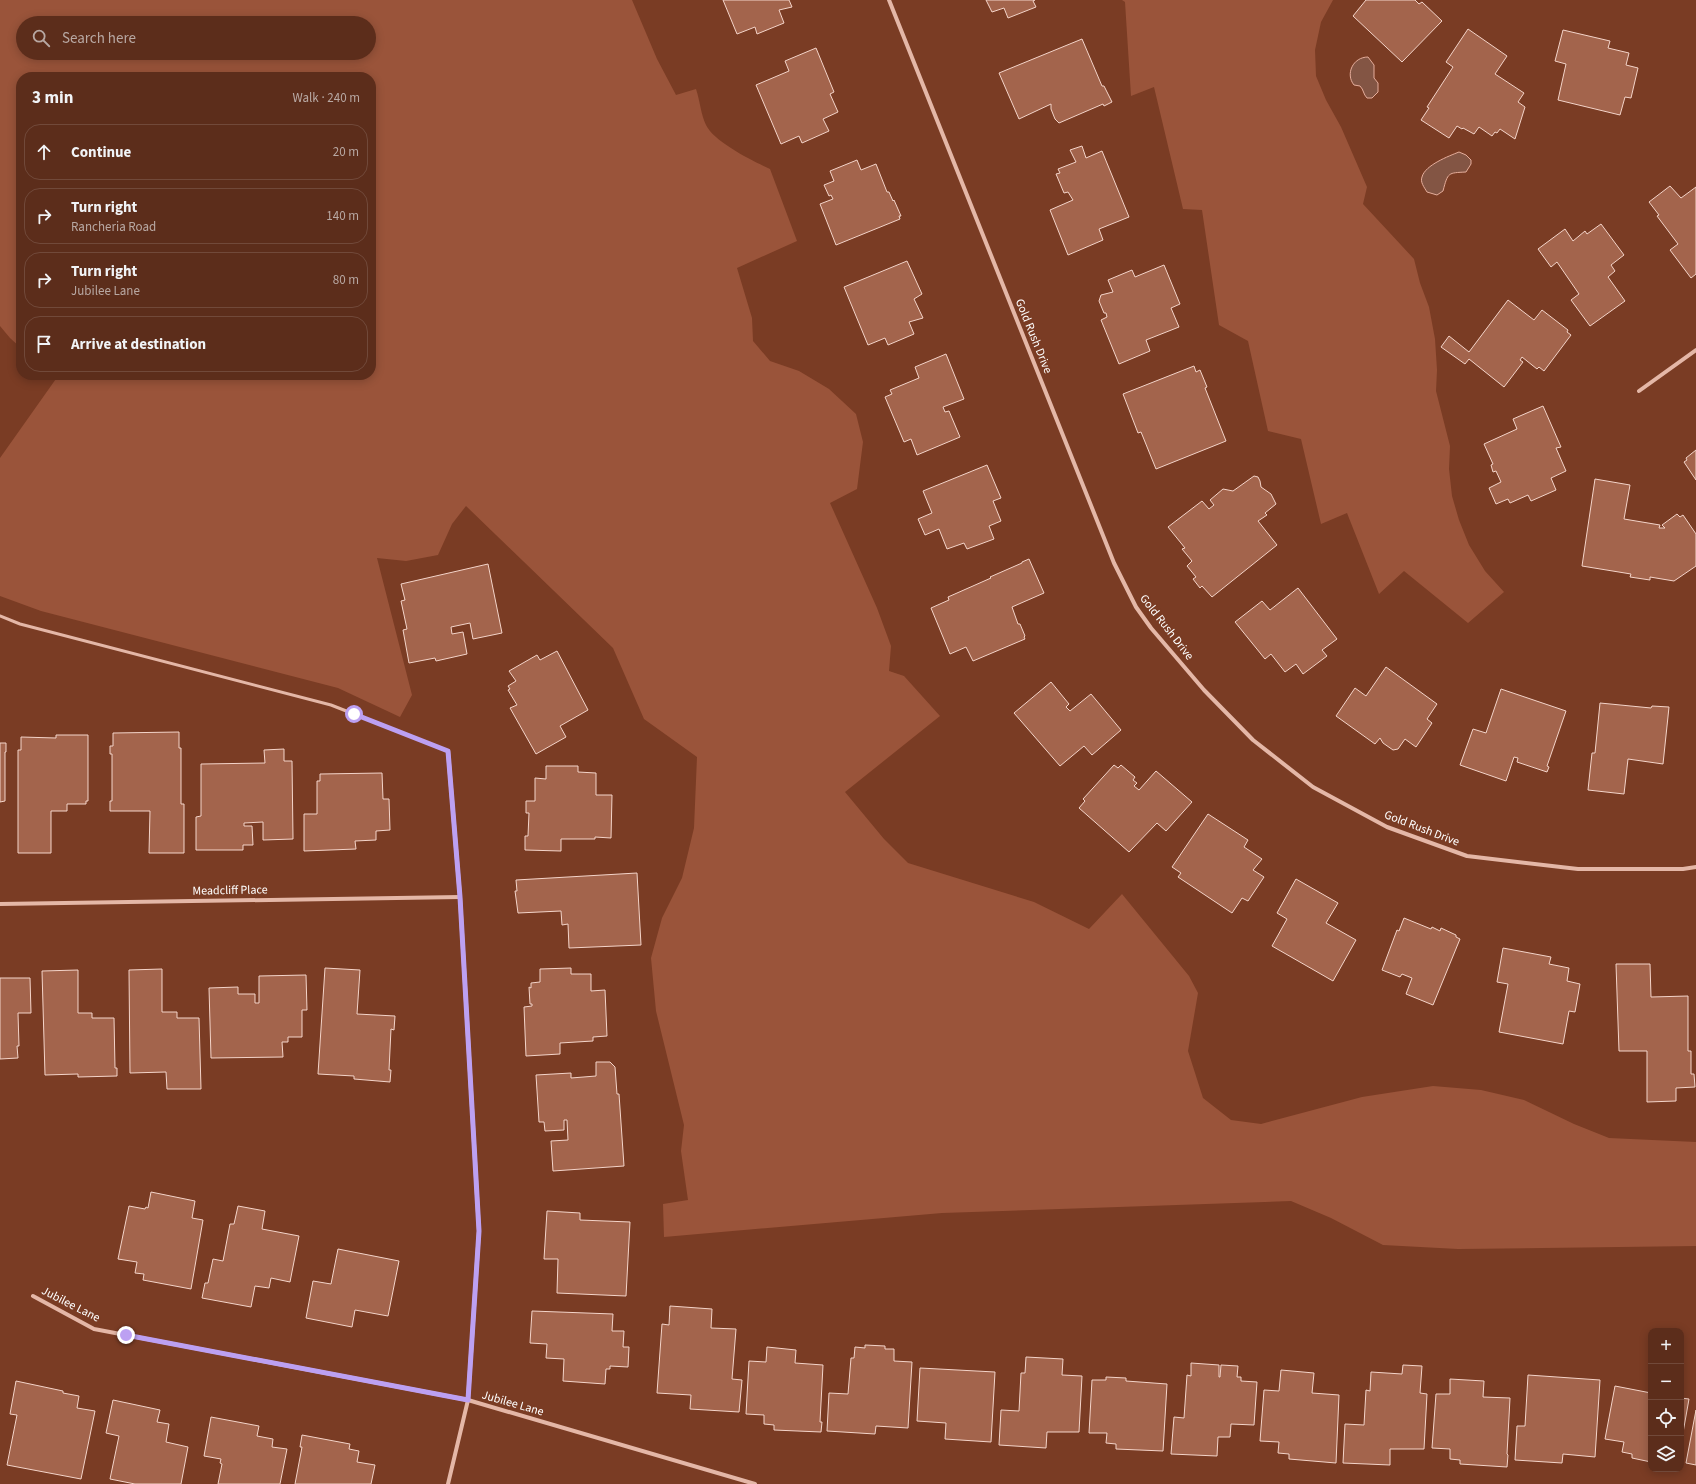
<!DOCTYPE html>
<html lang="en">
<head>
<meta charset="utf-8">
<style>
  :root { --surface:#5c2d1b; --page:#623524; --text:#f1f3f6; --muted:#b8a8a3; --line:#71493a }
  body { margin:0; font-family:"Source Sans 3",sans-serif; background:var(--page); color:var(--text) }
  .controls { position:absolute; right:12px; bottom:12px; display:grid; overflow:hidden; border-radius:8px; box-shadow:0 2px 10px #0003 }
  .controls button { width:36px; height:36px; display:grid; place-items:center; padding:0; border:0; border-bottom:1px solid var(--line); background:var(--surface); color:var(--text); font:20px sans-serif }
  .stop { position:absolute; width:12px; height:12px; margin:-9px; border:3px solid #bca0f2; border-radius:50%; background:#fff }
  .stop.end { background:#bca0f2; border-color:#fff; box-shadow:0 1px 4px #0008 }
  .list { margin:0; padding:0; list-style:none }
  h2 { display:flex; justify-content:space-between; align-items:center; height:52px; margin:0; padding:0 16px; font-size:17px }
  h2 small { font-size:13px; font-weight:400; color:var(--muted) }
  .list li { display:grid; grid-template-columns:26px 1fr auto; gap:12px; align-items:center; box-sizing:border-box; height:56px; margin:0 8px 8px; padding:0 8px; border:1px solid var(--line); border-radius:16px }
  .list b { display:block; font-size:15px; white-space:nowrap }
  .list p { margin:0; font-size:13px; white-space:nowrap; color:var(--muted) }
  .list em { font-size:13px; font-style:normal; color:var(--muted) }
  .icon { flex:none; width:22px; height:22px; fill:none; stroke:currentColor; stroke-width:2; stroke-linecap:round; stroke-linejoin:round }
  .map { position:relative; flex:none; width:1696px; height:1484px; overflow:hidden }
  .search { position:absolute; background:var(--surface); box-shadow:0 2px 10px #0003; left:16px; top:16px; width:360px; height:44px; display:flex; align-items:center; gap:10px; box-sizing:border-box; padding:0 14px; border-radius:22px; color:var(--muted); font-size:15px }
  .panel { position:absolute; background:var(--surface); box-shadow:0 2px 10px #0003; left:16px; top:72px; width:360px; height:308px; border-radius:16px }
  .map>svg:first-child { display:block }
  .green { fill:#9a543a; fill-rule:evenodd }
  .water { fill:#835544; stroke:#e5ad9b }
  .building { fill:#a3644c; stroke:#f4d4c9 }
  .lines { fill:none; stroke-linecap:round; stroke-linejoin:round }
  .lane { stroke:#e4b7a7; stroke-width:3 }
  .street { stroke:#e4b7a7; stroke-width:4 }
  .route { stroke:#bca0f2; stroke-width:5 }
  .labels { text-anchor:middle; stroke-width:3; stroke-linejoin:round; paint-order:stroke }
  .street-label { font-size:12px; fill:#fff; stroke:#7a3c24 }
</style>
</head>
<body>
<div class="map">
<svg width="1696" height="1484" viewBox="0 0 1696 1484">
  <rect width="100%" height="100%" fill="#7a3c24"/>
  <!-- green -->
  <g class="green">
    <path d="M0,0H632L657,59L676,95L696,89C700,101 701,115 706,125C714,142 753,161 770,169L797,241L737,268L752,318L753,341L770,361L799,371L829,389L856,414L863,442L857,489L830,503L877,608L891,646L889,671L904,676L940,716L845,792L884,839L908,863L1034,902L1089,929L1122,894L1189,976L1198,993L1188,1051L1203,1098L1231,1120L1261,1124L1362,1097L1433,1086L1481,1090L1524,1100L1574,1124L1609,1138L1696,1142V1246L1458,1249L1383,1245L1331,1218L1291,1201L942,1213L664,1237L663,1204L688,1200L681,1151L684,1125L656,1011L651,958L662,918L682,878L694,828L697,757L644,719L613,648L466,506L452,524L438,555L406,561L377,558L412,695L400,717L338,688L41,611L0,596V458L58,376L57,375H371V77H21V348L10,338L0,326ZM23,23H369V53H23Z"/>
    <polygon points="1122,0 1333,0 1321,22 1315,50 1316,76 1326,100 1341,127 1367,187 1363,204 1414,259 1420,283 1429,307 1435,339 1437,370 1436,391 1450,446 1449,469 1452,496 1459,520 1469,545 1485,571 1504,592 1468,623 1404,571 1379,594 1347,513 1321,524 1301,439 1268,431 1248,341 1219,325 1202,210 1183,209 1154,87 1131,96 1125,2"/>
  </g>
  <!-- water -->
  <g class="water">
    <path d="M1368,57L1374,65V78L1378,83V92L1372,98H1367C1363,94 1364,90 1360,86L1354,85C1345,74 1353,57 1368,57Z"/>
    <path d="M1459,152L1466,155L1471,160V164L1466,172C1448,173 1448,172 1443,191L1437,195L1427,192C1424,187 1420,182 1422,177C1425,165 1449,156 1459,152Z"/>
  </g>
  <!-- building -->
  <g class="building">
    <polygon points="723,0 789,0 792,7 779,10 784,23 757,34 755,27 737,34"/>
    <polygon points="986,0 1035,0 1033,1 1036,7 1008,18 1004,8 992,12"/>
    <polygon points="1366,0 1415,0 1419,4 1422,2 1442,21 1402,62 1353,16"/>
    <polygon points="1468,29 1507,56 1495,74 1524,93 1518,102 1525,107 1515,139 1500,129 1497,133 1495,132 1492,136 1479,127 1474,134 1463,128 1462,129 1457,126 1449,138 1421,120 1429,108 1427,107 1453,67 1446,62"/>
    <polygon points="1563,30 1610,41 1608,48 1629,53 1626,65 1638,68 1631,98 1625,97 1620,115 1558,100 1566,64 1555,61"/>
    <polygon points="1082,39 1102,86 1104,86 1112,102 1104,106 1103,104 1059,123 1055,119 1051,109 1051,104 1019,119 999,73"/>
    <polygon points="816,48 834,92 830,94 838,112 823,119 829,131 802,143 799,136 781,144 756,85 789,71 785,61"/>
    <polygon points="1082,146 1086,158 1102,151 1129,217 1099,229 1103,240 1068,255 1050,210 1073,200 1068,192 1064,193 1056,174 1060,173 1058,169 1076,162 1070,150"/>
    <polygon points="857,160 861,170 876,164 887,192 889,192 893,201 894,200 901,216 899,216 900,219 836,245 820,204 833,199 831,195 829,196 824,185 834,181 830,171"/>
    <polygon points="1670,186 1681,198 1696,187 1696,274 1691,278 1670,250 1678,244 1657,216 1659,215 1649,202"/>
    <polygon points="1601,224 1624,255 1611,265 1615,271 1608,277 1625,301 1590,326 1571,300 1579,294 1557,262 1551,267 1538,249 1565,229 1573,241 1585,231 1587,234"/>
    <polygon points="907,261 922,294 914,299 923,318 909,322 914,334 888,345 885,338 868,345 844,287"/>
    <polygon points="1164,265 1180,304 1171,308 1179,327 1146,340 1150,351 1119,364 1101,320 1107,317 1106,313 1104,313 1099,301 1101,295 1113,292 1108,280 1132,270 1135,277"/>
    <polygon points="1508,300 1534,320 1542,310 1568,330 1567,332 1571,335 1544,371 1539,367 1537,369 1522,357 1520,360 1523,362 1504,387 1469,359 1465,364 1441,347 1449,336 1469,352"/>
    <polygon points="946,354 964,399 943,407 945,412 949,411 960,437 917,455 911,439 904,442 885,397 892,394 890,390 919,378 915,367"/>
    <polygon points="1194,366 1196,372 1200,370 1207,387 1205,388 1226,441 1156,469 1141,432 1138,433 1123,394"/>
    <polygon points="1543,406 1561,447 1556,448 1566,471 1551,478 1556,490 1531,501 1528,495 1510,503 1508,499 1496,504 1489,488 1501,482 1496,471 1493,472 1491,465 1493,464 1484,444 1517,429 1513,419"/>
    <polygon points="1696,450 1696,480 1684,462 1687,460 1686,458"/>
    <polygon points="987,465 1001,498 993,501 1001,521 989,526 994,539 967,549 964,543 947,549 939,529 925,535 918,519 932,513 923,491"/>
    <polygon points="1254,476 1258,477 1260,481 1261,487 1271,494 1276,504 1265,513 1267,515 1258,521 1277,545 1212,597 1202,586 1200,588 1193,579 1196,577 1187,566 1192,561 1182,549 1185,548 1168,527 1202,501 1209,509 1214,505 1210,500 1223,489 1233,491"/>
    <polygon points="1595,479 1630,485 1624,519 1660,525 1659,528 1665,528 1662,525 1677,514 1680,517 1683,515 1696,534 1696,566 1674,581 1650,577 1650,580 1630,577 1631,574 1582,566"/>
    <polygon points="1029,559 1044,593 1012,607 1018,624 1020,624 1025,636 1024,637 1025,639 973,661 966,647 950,654 931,608 949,600 948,597 991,578 990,577 1022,563 1022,562"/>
    <polygon points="488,564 502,633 473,639 470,623 451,627 452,634 463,632 467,654 436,661 435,658 409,663 403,630 407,629 401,601 405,600 401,584"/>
    <polygon points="1298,588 1337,639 1322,650 1327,656 1303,674 1296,664 1285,672 1271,654 1265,659 1235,622 1262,601 1270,610"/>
    <polygon points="557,651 588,710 560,726 566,737 536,754 510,708 517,705 508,690 510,689 508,686 516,681 509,671 537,655 540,660"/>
    <polygon points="1386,667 1437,704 1427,719 1432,723 1416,747 1405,739 1398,749 1393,750 1383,743 1380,738 1375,744 1336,716 1355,688 1366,696"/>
    <polygon points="1051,682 1069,704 1066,707 1070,711 1091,694 1121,730 1092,755 1084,746 1060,766 1014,713"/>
    <polygon points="1501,689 1566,711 1547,766 1549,767 1547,772 1517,762 1518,758 1514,757 1506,781 1460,765 1473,729 1486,733"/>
    <polygon points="1600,703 1651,708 1652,706 1669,707 1663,764 1628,759 1624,794 1588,790 1592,753 1595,753"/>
    <polygon points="179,732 179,748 181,748 181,804 184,804 184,853 149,853 150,811 110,811 110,801 112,801 112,754 110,754 110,746 113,746 113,733"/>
    <polygon points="56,735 88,735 88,801 86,801 86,804 67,804 67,811 51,811 51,853 18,853 18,750 21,750 21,737 56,738"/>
    <polygon points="0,743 6,743 6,752 5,752 5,801 0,802"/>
    <polygon points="284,749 284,761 292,761 293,839 263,840 263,822 244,823 244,826 252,826 253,845 243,845 243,850 196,850 196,817 201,816 201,764 265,763 264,750"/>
    <polygon points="1114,765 1118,768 1121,765 1135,777 1133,780 1137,783 1134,786 1139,790 1156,771 1192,802 1166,831 1157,823 1129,852 1079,808 1085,801 1083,799"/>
    <polygon points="546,766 578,766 578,772 596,773 596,795 612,795 611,838 595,837 595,839 561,839 561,851 525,850 525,836 528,836 529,813 526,813 526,801 535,801 535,778 546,779"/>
    <polygon points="382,773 383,799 389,799 390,830 376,831 376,840 355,841 356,849 304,851 304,814 317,814 317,781 320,781 320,774"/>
    <polygon points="1208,814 1248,840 1244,847 1262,859 1253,870 1264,877 1248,901 1242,898 1232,913 1178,877 1181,873 1172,867"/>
    <polygon points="637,873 641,945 569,948 568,924 562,925 561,911 518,913 515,891 517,891 516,880"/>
    <polygon points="1296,879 1338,903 1326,923 1356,940 1333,981 1272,946 1287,919 1277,913"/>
    <polygon points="1404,918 1431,929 1432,927 1440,931 1441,928 1456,935 1456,937 1460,939 1433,1005 1406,994 1412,978 1402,974 1400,977 1382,970 1397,930 1399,931"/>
    <polygon points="1503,948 1551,957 1549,964 1569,968 1567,981 1580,984 1575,1012 1569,1011 1563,1044 1499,1032 1508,984 1497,982"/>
    <polygon points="1616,964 1650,964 1651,997 1688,996 1688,1051 1691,1051 1691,1074 1694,1074 1695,1087 1676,1088 1676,1101 1647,1102 1647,1051 1619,1051"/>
    <polygon points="325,968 360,970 357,1014 395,1016 394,1030 391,1029 389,1070 391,1070 390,1082 354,1079 354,1076 318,1074"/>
    <polygon points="571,968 571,974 591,974 591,991 605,990 607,1036 593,1037 593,1041 560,1043 560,1054 526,1056 524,1007 532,1006 532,1004 530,1004 529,987 531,988 531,983 540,982 540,969"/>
    <polygon points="162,969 162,1012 177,1012 177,1018 199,1018 201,1089 167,1089 166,1072 130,1073 129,970"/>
    <polygon points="78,970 78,1013 92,1013 92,1018 114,1018 115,1068 117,1068 117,1076 78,1077 78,1074 45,1075 42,971"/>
    <polygon points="306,975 307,1010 302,1010 302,1037 288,1037 288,1042 282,1042 283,1057 211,1058 209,988 238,987 238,994 255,994 255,1003 259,1003 259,976"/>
    <polygon points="0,978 30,978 31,1013 18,1013 19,1046 17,1046 18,1058 0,1059"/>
    <polygon points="596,1062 610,1062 615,1067 617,1094 619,1094 624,1166 553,1171 551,1141 568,1140 567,1120 564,1120 564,1130 545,1131 544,1122 539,1122 536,1075 571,1073 571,1078 596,1076"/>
    <polygon points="151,1192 195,1201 192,1218 203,1220 191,1289 143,1280 144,1274 135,1273 137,1262 118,1259 129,1206 145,1209 146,1207 148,1208"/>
    <polygon points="238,1206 265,1211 262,1229 299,1236 290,1282 271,1278 269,1288 255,1286 251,1307 202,1298 205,1283 208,1283 213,1259 223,1261 230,1224 234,1224"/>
    <polygon points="547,1211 580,1213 580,1220 630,1222 626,1296 557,1293 558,1259 544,1259"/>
    <polygon points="338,1249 399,1261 388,1316 355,1310 352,1327 306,1318 313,1281 331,1284"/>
    <polygon points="670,1306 712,1309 711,1328 736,1329 732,1379 742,1380 739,1412 690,1409 691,1395 657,1393 662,1324 669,1325"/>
    <polygon points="532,1311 613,1314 612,1331 624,1331 623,1347 629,1347 628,1367 610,1366 610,1369 606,1369 605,1384 563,1381 564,1359 546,1358 547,1344 530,1343"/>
    <polygon points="865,1345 885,1346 885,1349 894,1349 894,1361 912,1362 908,1428 876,1426 875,1434 827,1431 829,1393 848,1394 851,1358 854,1358 855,1347 865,1348"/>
    <polygon points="767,1347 796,1350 795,1363 823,1365 820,1422 822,1422 821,1432 774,1430 774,1425 764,1424 764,1415 746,1414 749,1361 766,1362"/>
    <polygon points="1026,1357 1063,1359 1062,1375 1082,1376 1079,1432 1047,1432 1046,1448 999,1445 1001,1410 1019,1411 1021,1373 1025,1373"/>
    <polygon points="1191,1363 1219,1365 1219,1377 1220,1377 1221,1365 1238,1366 1237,1377 1241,1377 1241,1381 1257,1382 1254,1425 1231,1424 1230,1437 1218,1437 1217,1456 1171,1454 1174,1417 1184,1418 1187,1375 1191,1376"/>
    <polygon points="1403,1365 1422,1366 1420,1393 1427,1394 1424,1449 1390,1449 1390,1465 1343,1463 1345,1424 1364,1425 1366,1390 1370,1391 1371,1372 1402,1374"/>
    <polygon points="920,1368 995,1372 991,1442 945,1439 946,1423 917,1421"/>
    <polygon points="1281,1370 1314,1373 1312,1393 1339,1395 1336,1463 1289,1459 1289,1454 1278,1453 1279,1442 1260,1441 1264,1390 1279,1391"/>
    <polygon points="1528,1375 1600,1380 1595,1457 1563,1454 1562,1463 1515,1460 1517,1426 1525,1426"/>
    <polygon points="1106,1377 1126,1378 1126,1381 1167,1384 1163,1451 1116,1449 1116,1444 1106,1443 1107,1433 1089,1433 1092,1380 1106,1380"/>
    <polygon points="1450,1379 1484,1381 1483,1397 1510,1398 1507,1454 1508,1455 1507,1467 1460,1464 1460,1460 1450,1459 1450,1449 1432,1448 1436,1394 1450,1394"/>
    <polygon points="16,1381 63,1391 63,1393 79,1396 77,1408 95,1411 81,1479 7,1465 17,1415 10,1414"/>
    <polygon points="1615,1386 1651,1393 1651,1462 1632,1458 1632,1454 1622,1452 1624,1442 1605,1439"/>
    <polygon points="1681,1398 1689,1399 1681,1444"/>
    <polygon points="113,1400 160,1410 157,1422 169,1424 166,1442 188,1447 181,1484 135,1484 110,1479 119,1436 106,1433"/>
    <polygon points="1696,1410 1696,1465 1686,1463"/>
    <polygon points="211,1417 259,1426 257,1436 273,1439 272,1447 287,1449 280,1484 218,1484 222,1464 220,1463 221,1459 204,1456"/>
    <polygon points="302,1435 350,1444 349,1449 359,1451 357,1462 375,1465 371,1484 295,1484 302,1447 300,1447"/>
  </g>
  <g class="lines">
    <!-- lane -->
    <polyline class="lane" points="0,616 20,624 331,705 448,751"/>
    <!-- street -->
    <g class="street">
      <polyline points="889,0 1114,563 1136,607 1151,628 1204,690 1253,740 1313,787 1387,827 1467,856 1578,869 1683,869 1696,867"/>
      <polyline points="1639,391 1696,350"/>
      <polyline points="0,904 460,897"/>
      <polyline points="33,1296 94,1329 468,1400 755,1484"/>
      <polyline points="448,1484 468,1400 479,1231 460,897 448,751"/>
    </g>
  </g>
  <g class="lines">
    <!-- route -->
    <polyline class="route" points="126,1335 468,1400 479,1231 460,897 448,751 354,714"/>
  </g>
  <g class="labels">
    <!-- street labels -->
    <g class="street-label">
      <text transform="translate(1034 336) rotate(68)" y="4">Gold Rush Drive</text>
      <text transform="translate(1167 627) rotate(52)" y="4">Gold Rush Drive</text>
      <text transform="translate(1422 828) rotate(21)" y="4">Gold Rush Drive</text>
      <text transform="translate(230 890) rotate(-1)" y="4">Meadcliff Place</text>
      <text transform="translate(71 1304) rotate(27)" y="4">Jubilee Lane</text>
      <text transform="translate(513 1403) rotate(16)" y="4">Jubilee Lane</text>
    </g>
  </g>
</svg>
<div class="controls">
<button>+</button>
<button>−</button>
<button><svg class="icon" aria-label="locate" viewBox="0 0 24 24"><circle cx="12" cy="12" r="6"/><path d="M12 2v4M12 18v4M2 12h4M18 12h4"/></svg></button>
<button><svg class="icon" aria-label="layers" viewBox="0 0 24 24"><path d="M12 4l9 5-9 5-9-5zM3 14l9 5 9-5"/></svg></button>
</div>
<div class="stop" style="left:354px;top:714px"></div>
<div class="stop end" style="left:126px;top:1335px"></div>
<div class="search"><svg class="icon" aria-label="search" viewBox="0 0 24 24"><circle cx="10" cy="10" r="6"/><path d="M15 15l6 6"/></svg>Search here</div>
<section class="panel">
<h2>3 min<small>Walk · 240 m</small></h2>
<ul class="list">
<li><svg class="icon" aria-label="ahead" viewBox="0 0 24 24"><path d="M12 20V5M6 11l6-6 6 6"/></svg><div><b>Continue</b></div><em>20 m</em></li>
<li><svg class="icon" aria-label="right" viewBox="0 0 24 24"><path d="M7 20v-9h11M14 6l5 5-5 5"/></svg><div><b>Turn right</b><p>Rancheria Road</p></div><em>140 m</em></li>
<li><svg class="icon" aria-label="right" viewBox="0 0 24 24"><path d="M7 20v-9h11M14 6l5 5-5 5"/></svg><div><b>Turn right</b><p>Jubilee Lane</p></div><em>80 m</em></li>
<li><svg class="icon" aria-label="arrive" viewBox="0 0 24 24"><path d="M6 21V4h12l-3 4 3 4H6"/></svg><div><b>Arrive at destination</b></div></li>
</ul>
</section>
</div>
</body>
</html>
